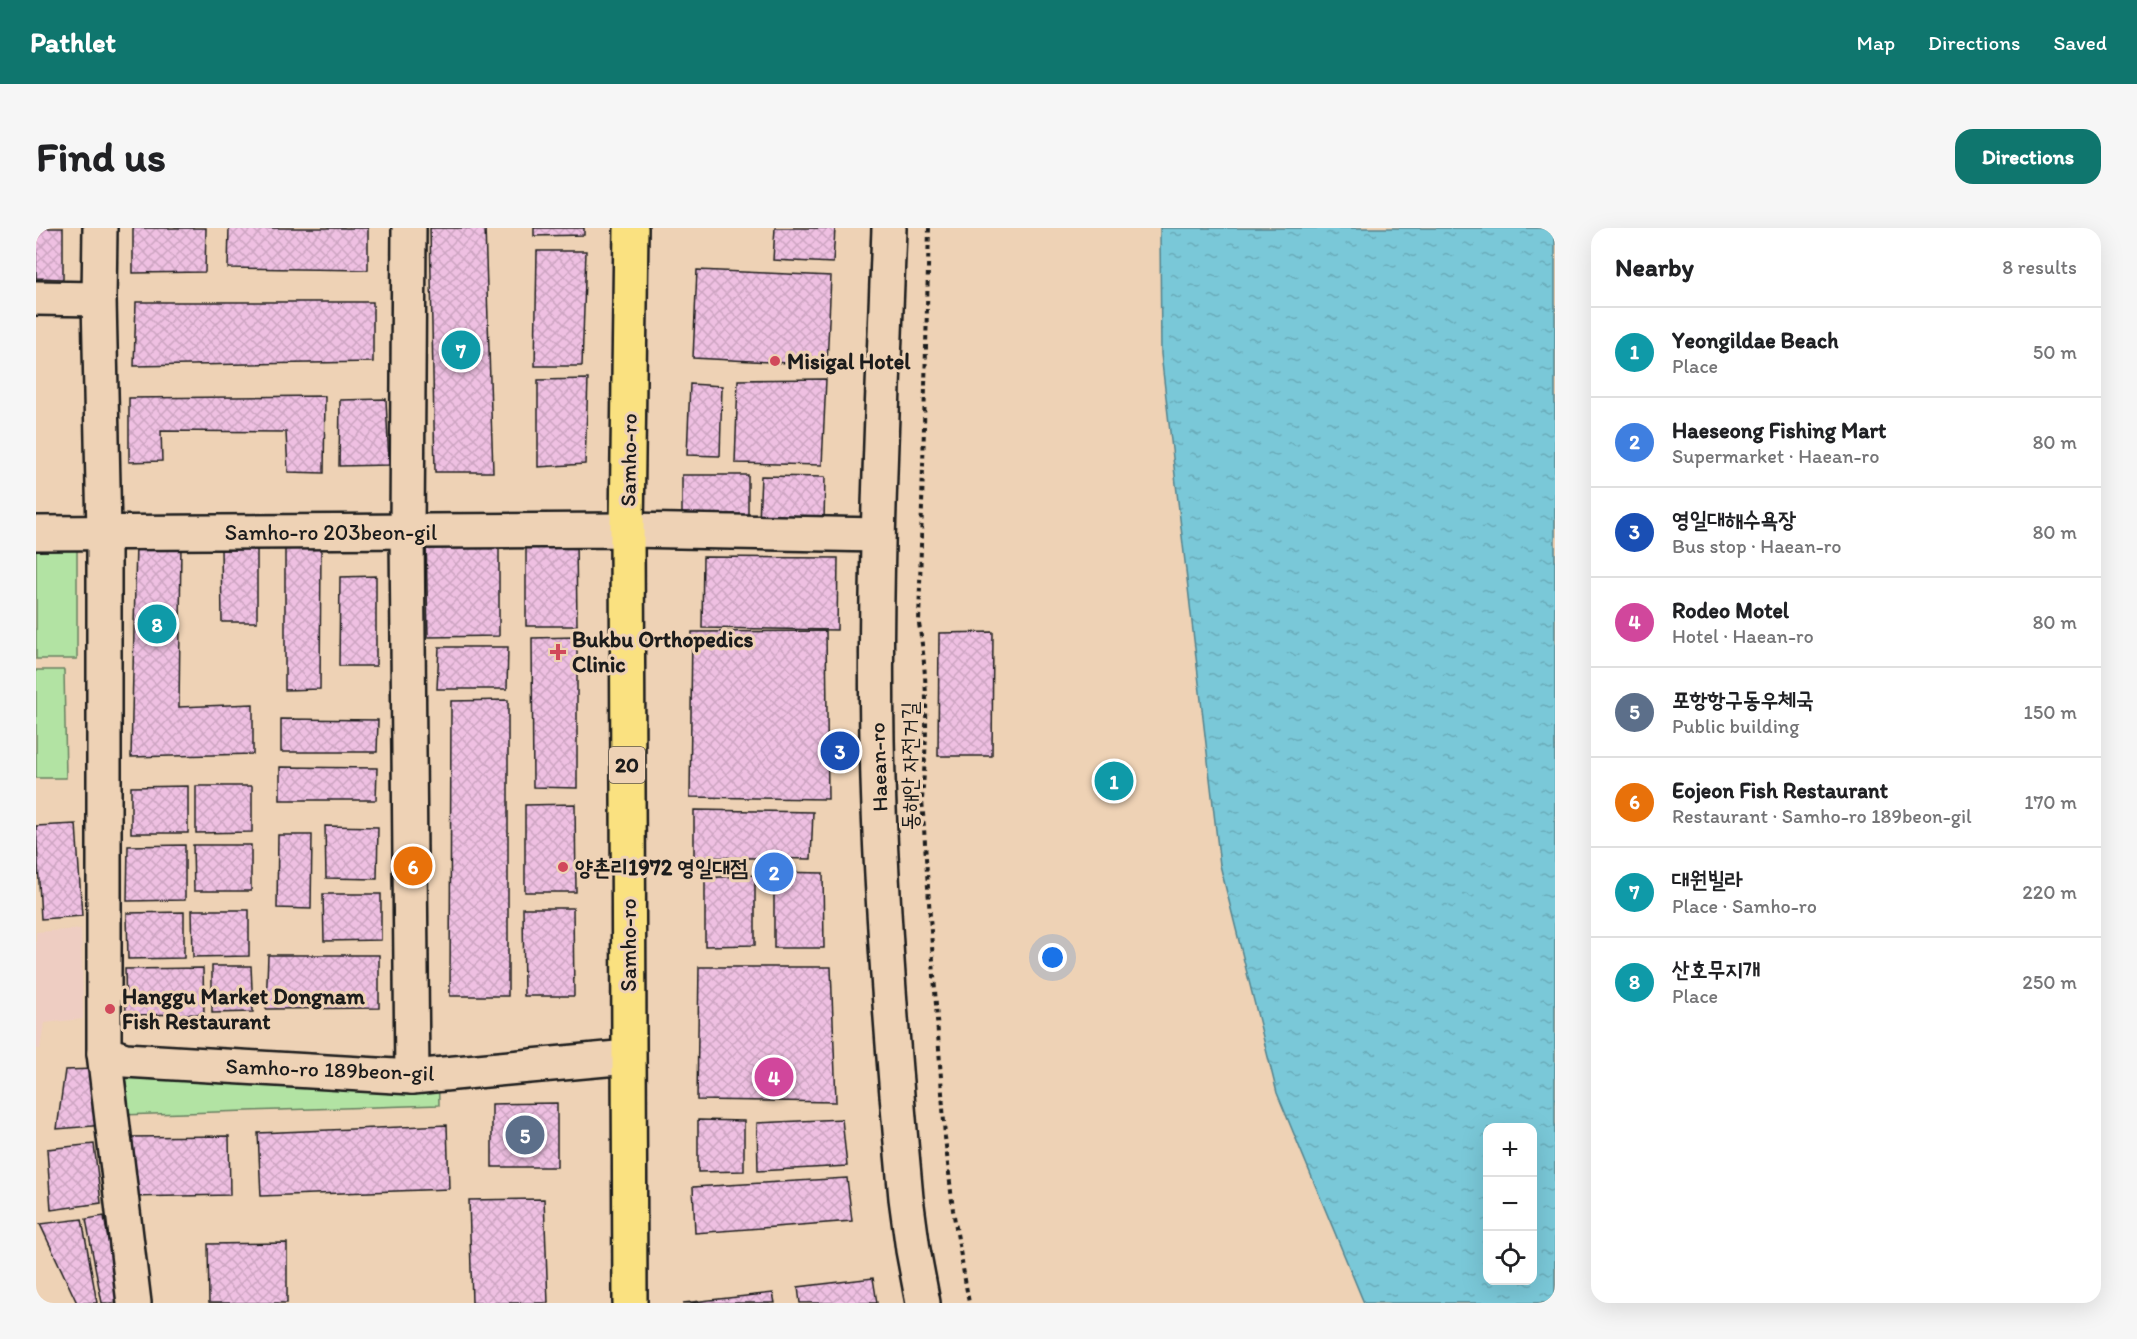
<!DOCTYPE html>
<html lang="en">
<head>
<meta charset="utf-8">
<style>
  :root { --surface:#fff; --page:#f6f6f6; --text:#202124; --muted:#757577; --line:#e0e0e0; --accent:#0f766e }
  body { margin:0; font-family:Itim,"Poor Story",sans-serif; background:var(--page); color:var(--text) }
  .controls { position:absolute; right:18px; bottom:18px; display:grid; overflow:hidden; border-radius:12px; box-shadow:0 6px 24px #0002 }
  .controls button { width:54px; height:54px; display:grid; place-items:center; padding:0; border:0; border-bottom:2px solid var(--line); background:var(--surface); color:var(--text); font:30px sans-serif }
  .you { position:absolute; left:1017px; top:730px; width:21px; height:21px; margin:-15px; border:4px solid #fff; border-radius:50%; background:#1a73e8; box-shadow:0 0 0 9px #1a73e833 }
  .badge { display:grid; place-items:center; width:39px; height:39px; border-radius:50%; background:var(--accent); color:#fff; font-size:20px; font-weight:700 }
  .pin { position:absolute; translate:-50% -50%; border:3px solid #fff; box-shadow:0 2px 6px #0006 }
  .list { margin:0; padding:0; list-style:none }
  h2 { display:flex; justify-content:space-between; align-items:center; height:78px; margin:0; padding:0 24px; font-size:26px }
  h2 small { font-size:20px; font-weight:400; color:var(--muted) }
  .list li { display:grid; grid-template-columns:39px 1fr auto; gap:18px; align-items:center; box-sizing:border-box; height:90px; padding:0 24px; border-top:2px solid var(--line) }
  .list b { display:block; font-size:22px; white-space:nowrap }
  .list p { margin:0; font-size:20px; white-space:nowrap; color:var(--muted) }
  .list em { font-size:20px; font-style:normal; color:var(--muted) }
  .icon { flex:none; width:33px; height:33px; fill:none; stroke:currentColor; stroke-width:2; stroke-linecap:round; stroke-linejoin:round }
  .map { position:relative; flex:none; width:1519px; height:1075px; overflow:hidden; border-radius:18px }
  header { display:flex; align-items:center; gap:36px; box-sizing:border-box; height:84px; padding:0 30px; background:var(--accent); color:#fff }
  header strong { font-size:28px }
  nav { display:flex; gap:33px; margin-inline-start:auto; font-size:21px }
  .intro { display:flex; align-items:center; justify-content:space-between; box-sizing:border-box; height:144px; padding:0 36px }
  h1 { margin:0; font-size:42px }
  .button { padding:15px 27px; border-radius:18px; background:var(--accent); color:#fff; font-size:21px; font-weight:700 }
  main { display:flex; gap:36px; padding:0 36px }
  aside { flex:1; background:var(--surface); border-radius:18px; box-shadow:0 6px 24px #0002 }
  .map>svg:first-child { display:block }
  .built { fill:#eecdc2 }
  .green { fill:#b2e3a3; stroke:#678060; stroke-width:1.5 }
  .water { fill:url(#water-ripples); stroke:#54838d; stroke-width:1.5; fill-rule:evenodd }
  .building { fill:url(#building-cross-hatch); stroke:#1c1c1c; stroke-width:1.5 }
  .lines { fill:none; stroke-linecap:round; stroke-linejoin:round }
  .minor-casing { stroke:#1c1c1c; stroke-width:38 }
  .major-casing { stroke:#1c1c1c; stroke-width:38 }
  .path { stroke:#1c1c1c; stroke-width:4; stroke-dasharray:4.5 4.5; stroke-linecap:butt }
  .minor { stroke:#eed2b5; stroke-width:33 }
  .major { stroke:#fae180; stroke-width:33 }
  .poi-dot { fill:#d1495b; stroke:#eed2b5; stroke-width:2 }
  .labels { text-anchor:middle; stroke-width:6; stroke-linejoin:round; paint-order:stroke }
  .shield { fill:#eed2b5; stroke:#5b534a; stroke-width:1.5 }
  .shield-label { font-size:21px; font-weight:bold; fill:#1c1c1c }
  .poi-label { font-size:22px; font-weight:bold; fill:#1c1c1c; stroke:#eed2b5; text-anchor:start }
  .street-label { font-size:22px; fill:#1c1c1c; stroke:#eed2b5 }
</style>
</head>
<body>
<header>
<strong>Pathlet</strong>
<nav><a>Map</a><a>Directions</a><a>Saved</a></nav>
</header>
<div class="intro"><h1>Find us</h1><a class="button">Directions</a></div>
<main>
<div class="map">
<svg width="1519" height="1075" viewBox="0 0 1519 1075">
  <defs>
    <pattern id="water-ripples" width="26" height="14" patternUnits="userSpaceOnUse" patternTransform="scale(1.5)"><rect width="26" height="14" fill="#7ac8d8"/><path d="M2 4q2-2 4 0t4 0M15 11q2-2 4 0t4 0" fill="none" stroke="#69abb9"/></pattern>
    <pattern id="building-cross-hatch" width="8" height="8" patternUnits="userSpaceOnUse" patternTransform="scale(1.5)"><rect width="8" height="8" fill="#efc0e2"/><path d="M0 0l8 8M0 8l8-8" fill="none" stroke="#cca4c1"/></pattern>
  </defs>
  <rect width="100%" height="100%" fill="#eed2b5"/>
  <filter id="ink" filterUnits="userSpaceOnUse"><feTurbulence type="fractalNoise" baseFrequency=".0167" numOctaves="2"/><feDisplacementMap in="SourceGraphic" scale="12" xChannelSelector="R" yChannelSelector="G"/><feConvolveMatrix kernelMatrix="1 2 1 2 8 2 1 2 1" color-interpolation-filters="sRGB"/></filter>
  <g filter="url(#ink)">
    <!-- built -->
    <polygon class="built" points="45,701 47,791 8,795 4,821 0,821 0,704"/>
    <!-- green -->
    <g class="green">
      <rect x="0" y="309" width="41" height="122"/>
      <polygon points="0,442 28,442 30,550 0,550"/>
      <polygon points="402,831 403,877 85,887 83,842"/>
    </g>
    <!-- water -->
    <path class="water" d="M1124,0H1519V1075H1328L1241,865L1184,637L1125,126ZM1452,900H1496V1052H1452Z"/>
    <!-- building -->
    <g class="building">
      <polygon points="0,0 27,0 27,51 0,50"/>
      <polygon points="97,0 170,0 169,44 97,45"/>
      <polygon points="193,0 332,0 332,42 192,40"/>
      <polygon points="394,0 449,0 457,244 399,244"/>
      <polygon points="498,0 548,0 548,7 498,8"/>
      <polygon points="739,0 799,0 797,35 737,32"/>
      <polygon points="501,23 550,23 546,138 499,138"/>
      <polygon points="661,42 795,48 791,137 657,130"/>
      <polygon points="100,74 337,74 337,134 98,138"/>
      <polygon points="552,151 549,236 502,239 502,152"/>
      <polygon points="790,151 786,237 699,235 702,152"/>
      <polygon points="654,156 686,158 684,228 651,227"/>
      <polygon points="289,168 288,245 252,244 250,204 125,203 126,233 93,234 93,170"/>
      <polygon points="350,171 353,237 303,238 304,172"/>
      <polygon points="646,247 712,247 712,291 646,290"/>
      <polygon points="725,248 789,249 788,293 723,293"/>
      <polygon points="390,309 463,310 463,408 392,409"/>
      <polygon points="540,310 541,398 490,398 490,311"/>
      <polygon points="100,316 145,316 143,479 217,476 217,526 95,529"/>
      <polygon points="221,318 221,394 186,394 185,319"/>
      <polygon points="285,318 284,461 249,462 249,320"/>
      <polygon points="667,329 802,330 801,402 666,400"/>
      <polygon points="340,348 340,438 303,438 304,349"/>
      <polygon points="790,403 792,571 654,569 656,404"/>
      <polygon points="957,404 956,528 902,528 903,405"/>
      <polygon points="541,409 541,560 497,559 496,410"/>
      <polygon points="403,419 472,419 471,461 401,461"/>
      <polygon points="472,472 472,768 414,768 415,473"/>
      <polygon points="245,491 342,492 341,524 245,524"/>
      <polygon points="244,539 341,540 340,572 244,572"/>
      <polygon points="152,558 152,605 95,605 95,559"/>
      <polygon points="160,558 216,558 216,604 160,605"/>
      <polygon points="539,576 540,664 489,664 489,577"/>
      <polygon points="658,582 777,584 775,631 658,629"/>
      <polygon points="40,596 46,688 5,691 0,598"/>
      <polygon points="289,598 342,599 341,651 290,650"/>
      <polygon points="242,607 276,607 275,681 241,680"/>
      <polygon points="149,617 149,672 91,673 92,618"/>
      <polygon points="157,617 215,617 215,663 158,663"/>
      <polygon points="738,644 787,645 788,720 738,720"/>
      <polygon points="719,647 719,717 669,718 669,650"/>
      <polygon points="287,666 345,666 345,712 288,713"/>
      <polygon points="487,680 537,680 538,768 488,768"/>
      <polygon points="156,682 213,682 213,728 157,729"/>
      <polygon points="148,684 148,730 92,731 91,685"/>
      <polygon points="232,727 343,727 343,780 230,781"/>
      <polygon points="176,738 215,738 217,784 176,785"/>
      <polygon points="663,739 795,739 800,874 661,872"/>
      <polygon points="167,740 168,786 90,787 89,741"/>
      <polygon points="59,841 68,897 21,901 29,842"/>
      <polygon points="521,875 521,939 456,939 456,876"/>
      <polygon points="806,891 811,938 722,943 721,895"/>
      <polygon points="662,892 708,893 708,943 662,944"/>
      <polygon points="411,897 413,961 225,968 222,905"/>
      <polygon points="193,908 194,967 92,969 92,909"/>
      <polygon points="58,916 65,975 15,982 11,921"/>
      <polygon points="811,950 816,993 659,1005 657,959"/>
      <polygon points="508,971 512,1075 436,1075 433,972"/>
      <polygon points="68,988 83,1075 66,1075 50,991"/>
      <polygon points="46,991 61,1075 41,1075 4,996"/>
      <polygon points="251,1015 251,1075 173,1075 172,1016"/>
      <polygon points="837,1050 841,1075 764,1075 762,1059"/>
      <polygon points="737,1065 739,1075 647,1075"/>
    </g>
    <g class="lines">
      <defs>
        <g id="minor">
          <polyline points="64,0 63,71 68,305 68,825 98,1075"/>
          <polyline points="373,0 371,303 376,849"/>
          <path d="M853,0C847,171 838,341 841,512C844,665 856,818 870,970L877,1022L887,1075"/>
          <polyline points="0,70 63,71"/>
          <polyline points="0,305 591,302 842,307"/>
          <polyline points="68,825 89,832 376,849 592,829"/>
        </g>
        <polyline id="major" points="594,1075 591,302 595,0"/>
      </defs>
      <!-- minor casing -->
      <use href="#minor" class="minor-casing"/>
      <!-- major casing -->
      <use href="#major" class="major-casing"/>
      <!-- path -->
      <path class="path" d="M893,0L883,396C893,454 891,513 886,571L909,909L917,982L933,1075"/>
      <!-- minor -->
      <use href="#minor" class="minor"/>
      <!-- major -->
      <use href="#major" class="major"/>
    </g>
  </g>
  <!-- markers -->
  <g class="poi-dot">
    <circle cx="739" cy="133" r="6"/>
    <path d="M519 415h6v6h6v6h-6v6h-6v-6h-6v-6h6z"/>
    <circle cx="527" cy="639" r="6"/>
    <circle cx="74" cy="781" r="6"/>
  </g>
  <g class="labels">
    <!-- shield labels -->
    <rect class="shield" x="573" y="519" width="36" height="36" rx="4.5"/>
    <g class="shield-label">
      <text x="591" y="544">20</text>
    </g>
    <!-- poi labels -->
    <g class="poi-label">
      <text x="751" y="141">Misigal Hotel</text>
      <text x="536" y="419">Bukbu Orthopedics<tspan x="536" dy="25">Clinic</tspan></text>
      <text x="539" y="647">양촌리1972 영일대점</text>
      <text x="86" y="776">Hanggu Market Dongnam<tspan x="86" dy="25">Fish Restaurant</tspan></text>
    </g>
    <!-- street labels -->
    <g class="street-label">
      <text transform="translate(592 232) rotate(-89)" y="8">Samho-ro</text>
      <text x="295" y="312">Samho-ro 203beon-gil</text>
      <text transform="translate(873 538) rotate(-90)" y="8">동해안 자전거길</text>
      <text transform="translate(842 539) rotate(-92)" y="8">Haean-ro</text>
      <text transform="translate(592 717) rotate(-90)" y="8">Samho-ro</text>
      <text transform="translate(294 841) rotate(2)" y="8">Samho-ro 189beon-gil</text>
    </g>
  </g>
</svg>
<div class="controls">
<button>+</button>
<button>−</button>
<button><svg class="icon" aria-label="locate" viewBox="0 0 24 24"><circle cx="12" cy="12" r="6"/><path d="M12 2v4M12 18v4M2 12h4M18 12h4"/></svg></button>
</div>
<div class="you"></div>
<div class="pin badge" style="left:1078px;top:553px;background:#0f9aa8">1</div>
<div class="pin badge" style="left:738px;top:644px;background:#3f7fe0">2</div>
<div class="pin badge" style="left:804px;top:523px;background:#1a4fb4">3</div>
<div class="pin badge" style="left:738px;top:849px;background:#d1479c">4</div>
<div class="pin badge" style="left:489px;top:907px;background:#5c6f8a">5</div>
<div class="pin badge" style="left:377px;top:638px;background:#e8710a">6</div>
<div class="pin badge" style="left:425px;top:122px;background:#0f9aa8">7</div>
<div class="pin badge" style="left:121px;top:396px;background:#0f9aa8">8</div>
</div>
<aside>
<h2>Nearby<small>8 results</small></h2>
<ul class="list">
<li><span class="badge" style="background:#0f9aa8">1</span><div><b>Yeongildae Beach</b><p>Place</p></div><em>50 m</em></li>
<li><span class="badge" style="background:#3f7fe0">2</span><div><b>Haeseong Fishing Mart</b><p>Supermarket · Haean-ro</p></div><em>80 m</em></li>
<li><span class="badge" style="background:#1a4fb4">3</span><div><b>영일대해수욕장</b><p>Bus stop · Haean-ro</p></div><em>80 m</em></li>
<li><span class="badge" style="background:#d1479c">4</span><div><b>Rodeo Motel</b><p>Hotel · Haean-ro</p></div><em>80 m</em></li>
<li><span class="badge" style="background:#5c6f8a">5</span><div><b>포항항구동우체국</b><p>Public building</p></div><em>150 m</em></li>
<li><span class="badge" style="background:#e8710a">6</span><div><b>Eojeon Fish Restaurant</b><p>Restaurant · Samho-ro 189beon-gil</p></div><em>170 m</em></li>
<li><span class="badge" style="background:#0f9aa8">7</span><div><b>대원빌라</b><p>Place · Samho-ro</p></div><em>220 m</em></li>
<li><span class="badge" style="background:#0f9aa8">8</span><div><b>산호무지개</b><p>Place</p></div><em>250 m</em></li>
</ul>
</aside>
</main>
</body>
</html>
